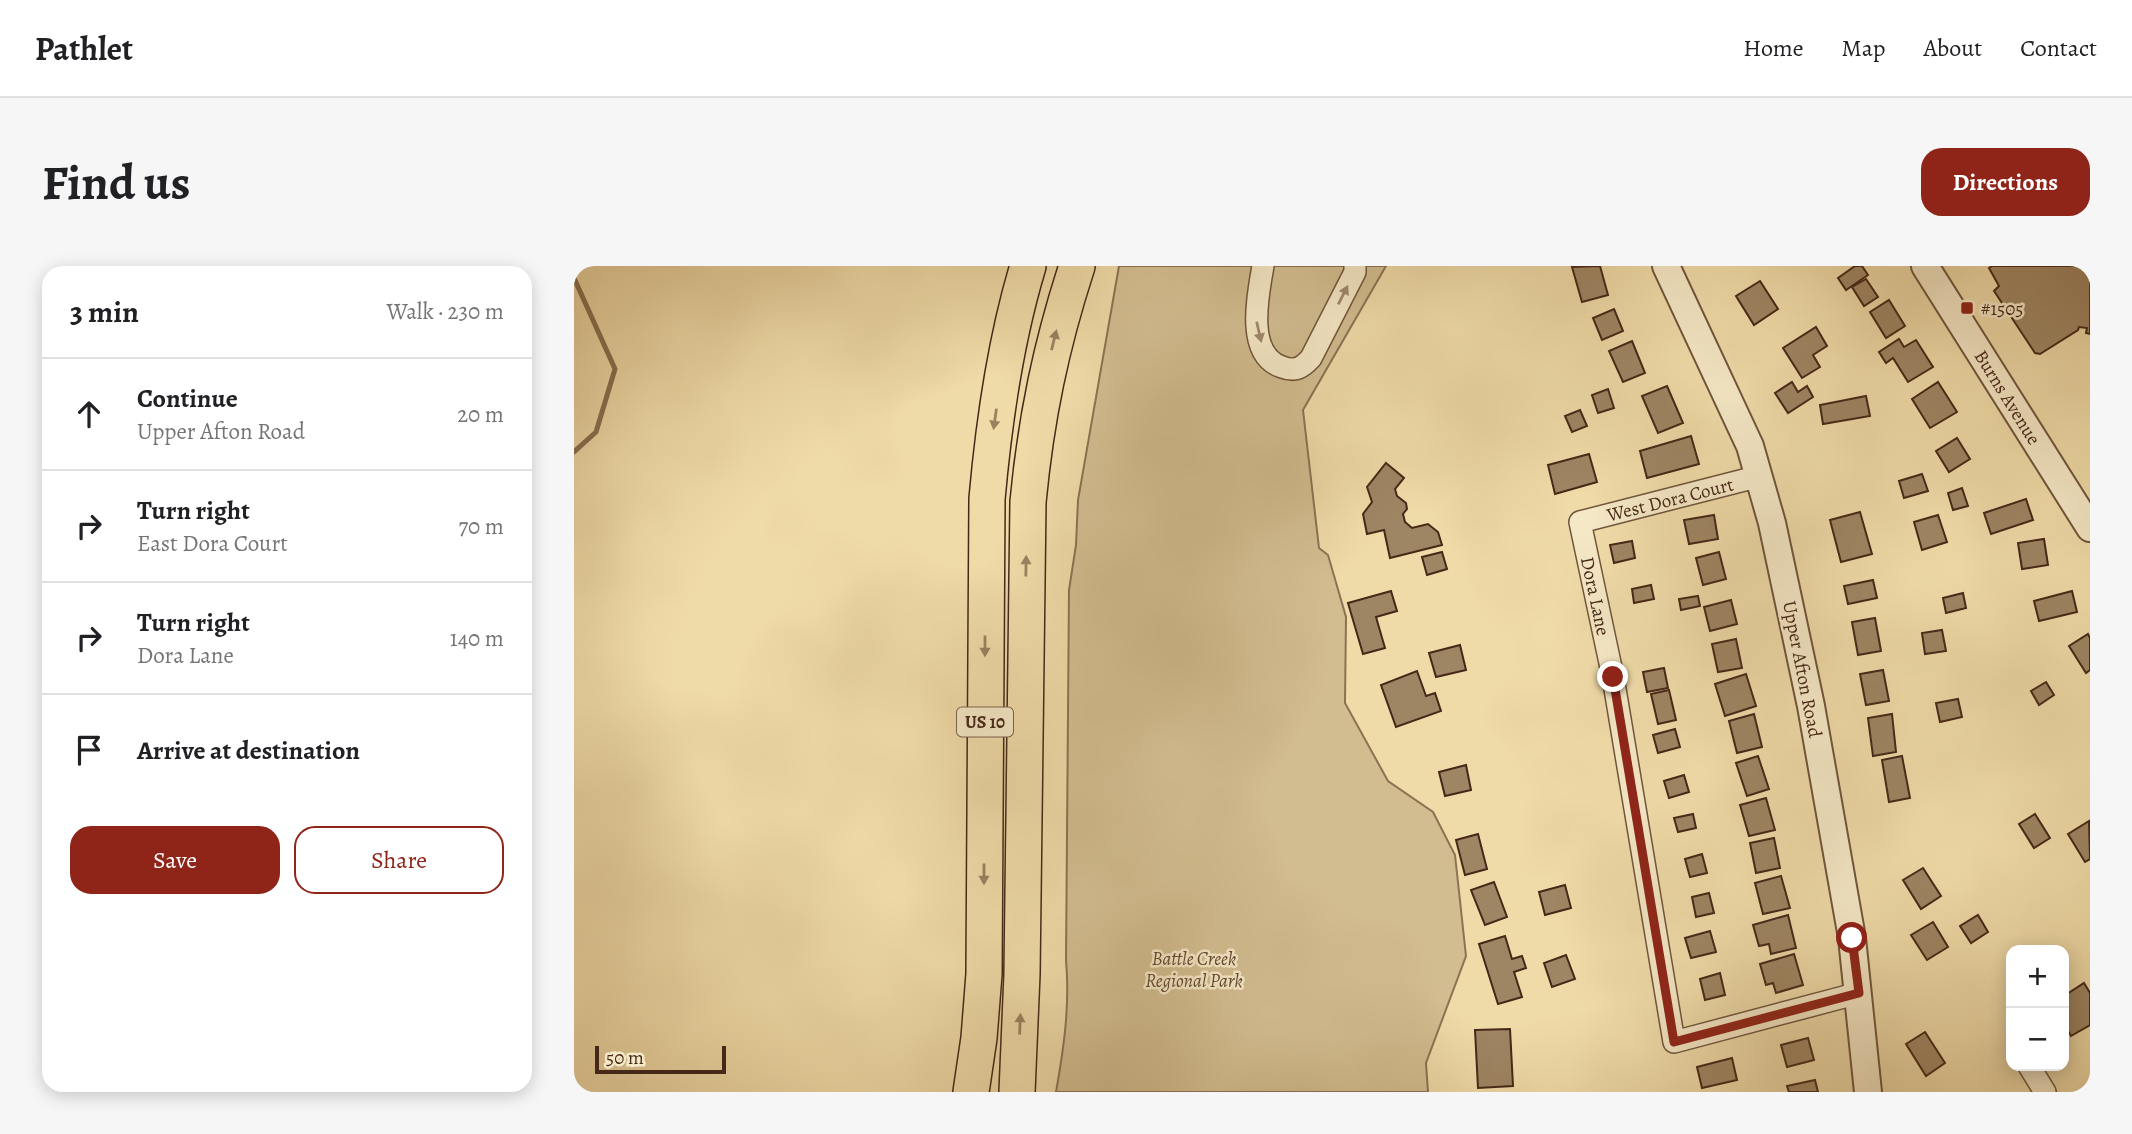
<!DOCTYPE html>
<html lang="en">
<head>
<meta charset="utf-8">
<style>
  :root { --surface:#fff; --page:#f6f6f6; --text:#202124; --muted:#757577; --line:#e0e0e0; --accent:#8f2418 }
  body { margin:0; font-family:Alegreya,serif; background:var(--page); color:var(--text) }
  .controls { position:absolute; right:21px; bottom:21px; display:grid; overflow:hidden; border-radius:14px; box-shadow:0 4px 18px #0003 }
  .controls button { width:63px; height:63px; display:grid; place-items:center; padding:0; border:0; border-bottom:2px solid var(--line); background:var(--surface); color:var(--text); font:35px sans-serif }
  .scale { position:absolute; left:21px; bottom:18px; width:131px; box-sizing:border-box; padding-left:7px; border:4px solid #462818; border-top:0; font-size:19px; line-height:24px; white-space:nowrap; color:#462818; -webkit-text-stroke:5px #f5e8c6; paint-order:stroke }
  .stop { position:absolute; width:21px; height:21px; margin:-16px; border:5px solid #8f2418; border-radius:50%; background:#fff }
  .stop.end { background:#8f2418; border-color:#fff; box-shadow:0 2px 7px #0008 }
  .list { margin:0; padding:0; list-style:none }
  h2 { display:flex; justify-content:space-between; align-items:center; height:91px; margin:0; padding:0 28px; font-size:30px }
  h2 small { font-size:23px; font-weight:400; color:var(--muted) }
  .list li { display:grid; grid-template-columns:46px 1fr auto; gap:21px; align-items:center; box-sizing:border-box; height:112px; padding:0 28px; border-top:2px solid var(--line) }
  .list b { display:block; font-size:26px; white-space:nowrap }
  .list p { margin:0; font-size:23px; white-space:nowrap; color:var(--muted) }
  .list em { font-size:23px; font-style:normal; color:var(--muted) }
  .actions { display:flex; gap:14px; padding:21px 28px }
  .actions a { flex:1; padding:16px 0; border:2px solid var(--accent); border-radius:21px; text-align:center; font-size:24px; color:var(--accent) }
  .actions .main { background:var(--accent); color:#fff }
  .icon { flex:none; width:38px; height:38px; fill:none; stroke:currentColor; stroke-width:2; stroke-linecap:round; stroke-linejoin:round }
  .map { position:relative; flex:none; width:1516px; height:826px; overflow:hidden; border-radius:21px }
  header { display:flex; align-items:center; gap:42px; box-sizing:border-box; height:98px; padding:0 35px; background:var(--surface); border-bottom:2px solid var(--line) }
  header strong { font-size:33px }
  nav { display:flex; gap:38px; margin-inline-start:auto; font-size:24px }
  .intro { display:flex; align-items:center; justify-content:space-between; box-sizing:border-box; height:168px; padding:0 42px }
  h1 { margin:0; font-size:49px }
  .button { padding:18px 32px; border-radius:21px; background:var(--accent); color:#fff; font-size:24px; font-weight:700 }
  main { display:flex; gap:42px; padding:0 42px }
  aside { flex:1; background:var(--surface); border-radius:21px; box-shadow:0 4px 18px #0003 }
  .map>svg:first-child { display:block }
  .green { fill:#d2bd90; stroke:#8c7254; stroke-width:2 }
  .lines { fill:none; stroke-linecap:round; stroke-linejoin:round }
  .stream { stroke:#896f51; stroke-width:5 }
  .building { fill:#9e8563; stroke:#462818; stroke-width:2 }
  .minor-casing { stroke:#70553c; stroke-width:24 }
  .tertiary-casing { stroke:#70553c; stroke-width:30 }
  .trunk-casing { stroke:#462818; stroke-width:38 }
  .minor { stroke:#f5e8c6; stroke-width:21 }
  .tertiary { stroke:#f5e8c6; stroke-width:26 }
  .trunk { stroke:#efdba8; stroke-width:35 }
  .oneway { fill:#9e886f }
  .oneway2 { fill:#9a8260 }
  .route { stroke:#8f2418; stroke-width:9 }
  .poi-dot { fill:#8f2418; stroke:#f5e8c6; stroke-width:2.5 }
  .labels { text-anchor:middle; stroke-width:5; stroke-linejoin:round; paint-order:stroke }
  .shield { fill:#f5e8c6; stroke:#7a624c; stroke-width:2 }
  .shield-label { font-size:18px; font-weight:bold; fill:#462818 }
  .poi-label { font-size:19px; fill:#462818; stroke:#f5e8c6; text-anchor:start }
  .street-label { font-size:19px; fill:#462818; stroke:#f5e8c6 }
  .park-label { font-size:19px; font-style:italic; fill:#624630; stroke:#f5e8c6 }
</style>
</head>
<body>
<header>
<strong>Pathlet</strong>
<nav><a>Home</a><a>Map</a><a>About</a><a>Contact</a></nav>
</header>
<div class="intro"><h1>Find us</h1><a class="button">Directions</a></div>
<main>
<aside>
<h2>3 min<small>Walk · 230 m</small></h2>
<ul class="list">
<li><svg class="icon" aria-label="ahead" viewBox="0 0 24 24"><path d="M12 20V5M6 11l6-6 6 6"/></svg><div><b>Continue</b><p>Upper Afton Road</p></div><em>20 m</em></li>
<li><svg class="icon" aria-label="right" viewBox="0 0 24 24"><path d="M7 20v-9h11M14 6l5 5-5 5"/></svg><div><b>Turn right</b><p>East Dora Court</p></div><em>70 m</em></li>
<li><svg class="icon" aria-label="right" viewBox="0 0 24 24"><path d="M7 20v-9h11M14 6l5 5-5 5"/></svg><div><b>Turn right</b><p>Dora Lane</p></div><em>140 m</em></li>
<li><svg class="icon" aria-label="arrive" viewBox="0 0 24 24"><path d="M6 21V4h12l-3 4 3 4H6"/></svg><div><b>Arrive at destination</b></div></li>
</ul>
<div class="actions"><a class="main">Save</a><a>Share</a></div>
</aside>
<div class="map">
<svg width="1516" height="826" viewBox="0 0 1516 826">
  <rect width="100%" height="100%" fill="#efdba8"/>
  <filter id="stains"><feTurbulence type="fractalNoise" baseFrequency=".00286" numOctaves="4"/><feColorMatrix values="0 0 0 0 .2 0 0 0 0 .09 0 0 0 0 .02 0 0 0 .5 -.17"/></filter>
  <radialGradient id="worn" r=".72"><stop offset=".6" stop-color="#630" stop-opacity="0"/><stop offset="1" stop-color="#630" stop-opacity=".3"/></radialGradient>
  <!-- green -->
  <path class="green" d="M545,0H812L729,144L745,282L754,289L772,351L771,437L814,515L859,546L881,589L892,690L852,797L854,826H482C490,781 496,739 492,694L495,324L502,279L504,234Z"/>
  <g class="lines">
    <!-- stream -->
    <polyline class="stream" points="0,12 41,103 22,166 0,186"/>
  </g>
  <!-- building -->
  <g class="building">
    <polygon points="1026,0 1034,29 1008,36 998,1"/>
    <polygon points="1281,0 1288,0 1294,9 1272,24 1264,12"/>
    <polygon points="1418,0 1516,0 1516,68 1512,67 1513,62 1505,61 1504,64 1466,88 1461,87 1420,25 1425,20 1415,2"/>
    <polygon points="1292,13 1304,31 1290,40 1278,21"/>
    <polygon points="1186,15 1204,43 1180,59 1162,30"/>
    <polygon points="1315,34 1331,60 1312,72 1296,46"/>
    <polygon points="1040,43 1049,65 1028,74 1019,52"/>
    <polygon points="1242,61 1253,80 1239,89 1246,101 1228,112 1209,82"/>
    <polygon points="1325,73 1330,81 1342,74 1359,101 1334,116 1319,92 1312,97 1305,86"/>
    <polygon points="1058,75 1071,107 1049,116 1035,85"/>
    <polygon points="1218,116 1224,126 1233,120 1239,131 1214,147 1201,127"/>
    <polygon points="1364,116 1383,146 1356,162 1338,133"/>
    <polygon points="1093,120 1109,157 1084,167 1068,130"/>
    <polygon points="1034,123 1040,142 1024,147 1018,129"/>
    <polygon points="1292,130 1296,150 1249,158 1246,139"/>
    <polygon points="1006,144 1013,160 998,166 991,150"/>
    <polygon points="1117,170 1125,198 1073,212 1066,185"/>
    <polygon points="1383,172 1396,193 1375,206 1362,185"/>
    <polygon points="1015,188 1023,216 981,228 974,199"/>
    <polygon points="812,197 830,212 821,223 823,230 832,237 833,243 829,248 831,256 838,262 854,258 864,266 868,279 816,292 810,264 793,268 789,248 798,236 793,221"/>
    <polygon points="1348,208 1354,225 1330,232 1325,215"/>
    <polygon points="1388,222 1394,240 1379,244 1374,227"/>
    <polygon points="1452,233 1459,254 1417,268 1410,247"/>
    <polygon points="1286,246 1298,288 1267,296 1256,254"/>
    <polygon points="1140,249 1144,273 1115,278 1110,254"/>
    <polygon points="1364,249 1373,276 1348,284 1340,256"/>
    <polygon points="1470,273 1474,299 1448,303 1444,277"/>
    <polygon points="1058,275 1061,292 1040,297 1036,279"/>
    <polygon points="868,286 873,303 853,309 848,291"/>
    <polygon points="1145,286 1152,313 1129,319 1122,292"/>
    <polygon points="1299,314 1303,332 1274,338 1270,320"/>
    <polygon points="1077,319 1080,333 1060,337 1058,323"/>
    <polygon points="817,325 823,345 802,351 811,382 789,388 774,337"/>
    <polygon points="1498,325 1503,346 1465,355 1460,335"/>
    <polygon points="1389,327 1392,342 1372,347 1369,332"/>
    <polygon points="1124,330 1126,340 1107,344 1105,333"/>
    <polygon points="1157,334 1163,358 1136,365 1130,341"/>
    <polygon points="1301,352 1307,385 1284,389 1278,356"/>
    <polygon points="1368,364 1372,385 1351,388 1348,367"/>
    <polygon points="1514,368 1516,372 1516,404 1512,407 1495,380"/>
    <polygon points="1162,373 1168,402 1144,406 1138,378"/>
    <polygon points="886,379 892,404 862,411 855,387"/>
    <polygon points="1090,402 1094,422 1073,426 1069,406"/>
    <polygon points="1309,404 1315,435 1292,439 1286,408"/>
    <polygon points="843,405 852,430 861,427 867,445 822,461 807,419"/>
    <polygon points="1172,408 1182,440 1151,450 1141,418"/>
    <polygon points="1472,416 1480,429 1465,439 1457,425"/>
    <polygon points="1095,424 1102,454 1084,458 1077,428"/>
    <polygon points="1384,433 1388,451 1366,456 1362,437"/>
    <polygon points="1180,448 1188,481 1163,487 1155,455"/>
    <polygon points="1318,448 1322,486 1299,490 1294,452"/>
    <polygon points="1101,463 1106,481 1084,487 1079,469"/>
    <polygon points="1184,490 1195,523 1173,530 1162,497"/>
    <polygon points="1328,490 1336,532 1315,536 1308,494"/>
    <polygon points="892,499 897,524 871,530 865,506"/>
    <polygon points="1110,509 1115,526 1095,532 1090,515"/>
    <polygon points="1192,532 1201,564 1175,570 1166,539"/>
    <polygon points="1119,548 1122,562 1104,566 1100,552"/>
    <polygon points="1461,548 1476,572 1460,582 1445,558"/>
    <polygon points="1515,555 1516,593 1511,596 1494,568"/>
    <polygon points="904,568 913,603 891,609 882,574"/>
    <polygon points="1200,572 1206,602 1182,607 1176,577"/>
    <polygon points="1128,588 1133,607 1116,611 1111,593"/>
    <polygon points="1349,602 1367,630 1347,643 1329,614"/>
    <polygon points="1207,610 1216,642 1189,648 1181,617"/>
    <polygon points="920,616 933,651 911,659 897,624"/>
    <polygon points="991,619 997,642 971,649 965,626"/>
    <polygon points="1135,627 1140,647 1122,651 1118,631"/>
    <polygon points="1214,649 1222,682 1197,688 1195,678 1185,680 1179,659"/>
    <polygon points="1404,649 1414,666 1397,677 1386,660"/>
    <polygon points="1359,656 1374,681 1353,694 1337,669"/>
    <polygon points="1136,665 1142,686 1117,692 1111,672"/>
    <polygon points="931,670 938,693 948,690 952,702 940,706 948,731 924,738 905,678"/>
    <polygon points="1220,688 1229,719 1202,727 1199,717 1192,719 1186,698"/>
    <polygon points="992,689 1001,713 978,721 970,697"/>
    <polygon points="1146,707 1151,729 1131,734 1126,713"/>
    <polygon points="1510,717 1516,727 1516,759 1497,770 1490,758 1490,730"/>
    <polygon points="936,763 939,820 904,822 901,764"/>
    <polygon points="1351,766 1371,797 1352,810 1332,778"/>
    <polygon points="1234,772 1240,794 1213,801 1207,779"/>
    <polygon points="1158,792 1163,814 1128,822 1123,801"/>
    <polygon points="1241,814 1244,826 1215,826 1213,820"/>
  </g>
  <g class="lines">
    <defs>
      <g id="minor">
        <path d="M689,0C684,28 671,89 708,101C721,106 728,102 737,92L781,6V0"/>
        <polyline points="1186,210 1006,256 1039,411 1100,776 1285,727"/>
        <polyline points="1455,800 1471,826"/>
      </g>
      <g id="tertiary">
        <polyline points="1092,0 1176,180 1198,257 1237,440 1278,672 1294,826"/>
        <polyline points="1351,0 1516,262"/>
      </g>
      <g id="trunk">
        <path d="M397,826L405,772L410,708L413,233C420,154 431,76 454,0"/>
        <path d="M443,826L448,708L454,236C462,152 477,80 503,0"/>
      </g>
    </defs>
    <!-- minor casing -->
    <use href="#minor" class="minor-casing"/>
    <!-- tertiary casing -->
    <use href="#tertiary" class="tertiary-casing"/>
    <!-- trunk casing -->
    <use href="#trunk" class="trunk-casing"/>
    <!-- minor -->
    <use href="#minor" class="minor"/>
    <!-- tertiary -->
    <use href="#tertiary" class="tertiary"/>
    <!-- trunk -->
    <use href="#trunk" class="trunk"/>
  </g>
  <!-- one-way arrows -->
  <defs><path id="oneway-solid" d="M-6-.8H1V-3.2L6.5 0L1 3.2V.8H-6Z" transform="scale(1.75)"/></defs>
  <g class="oneway">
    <use href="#oneway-solid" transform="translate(769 29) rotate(-63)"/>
    <use href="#oneway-solid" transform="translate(685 66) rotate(77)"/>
  </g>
  <g class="oneway2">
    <use href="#oneway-solid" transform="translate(480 74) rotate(-76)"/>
    <use href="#oneway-solid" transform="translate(421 153) rotate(98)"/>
    <use href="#oneway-solid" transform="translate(452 300) rotate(-89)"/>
    <use href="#oneway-solid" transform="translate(411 380) rotate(90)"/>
    <use href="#oneway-solid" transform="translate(410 608) rotate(90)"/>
    <use href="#oneway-solid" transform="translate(446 758) rotate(-88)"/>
  </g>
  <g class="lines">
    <!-- route -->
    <polyline class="route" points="1039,411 1100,776 1285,727 1278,672"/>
  </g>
  <!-- markers -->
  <rect class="poi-dot" x="1386" y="35" width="14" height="14" rx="3.5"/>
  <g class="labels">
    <!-- shield labels -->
    <rect class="shield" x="383" y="441.5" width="56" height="29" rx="5"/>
    <g class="shield-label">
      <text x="411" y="462">US 10</text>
    </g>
    <!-- poi labels -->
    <g class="poi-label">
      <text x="1407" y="49">#1505</text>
    </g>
    <!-- street labels -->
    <g class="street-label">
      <text transform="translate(1434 131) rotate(58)" y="7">Burns Avenue</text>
      <text transform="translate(1096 233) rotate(-14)" y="7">West Dora Court</text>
      <text transform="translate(1022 330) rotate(78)" y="7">Dora Lane</text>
      <text transform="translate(1229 403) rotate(79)" y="7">Upper Afton Road</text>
    </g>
    <!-- park labels -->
    <g class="park-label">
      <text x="620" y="699">Battle Creek<tspan x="620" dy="22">Regional Park</tspan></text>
    </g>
  </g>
  <rect width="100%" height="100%" filter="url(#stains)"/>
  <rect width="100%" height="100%" fill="url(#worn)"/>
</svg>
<div class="controls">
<button>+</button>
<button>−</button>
</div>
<div class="scale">50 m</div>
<div class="stop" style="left:1278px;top:672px"></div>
<div class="stop end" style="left:1039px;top:411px"></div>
</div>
</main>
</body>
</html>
